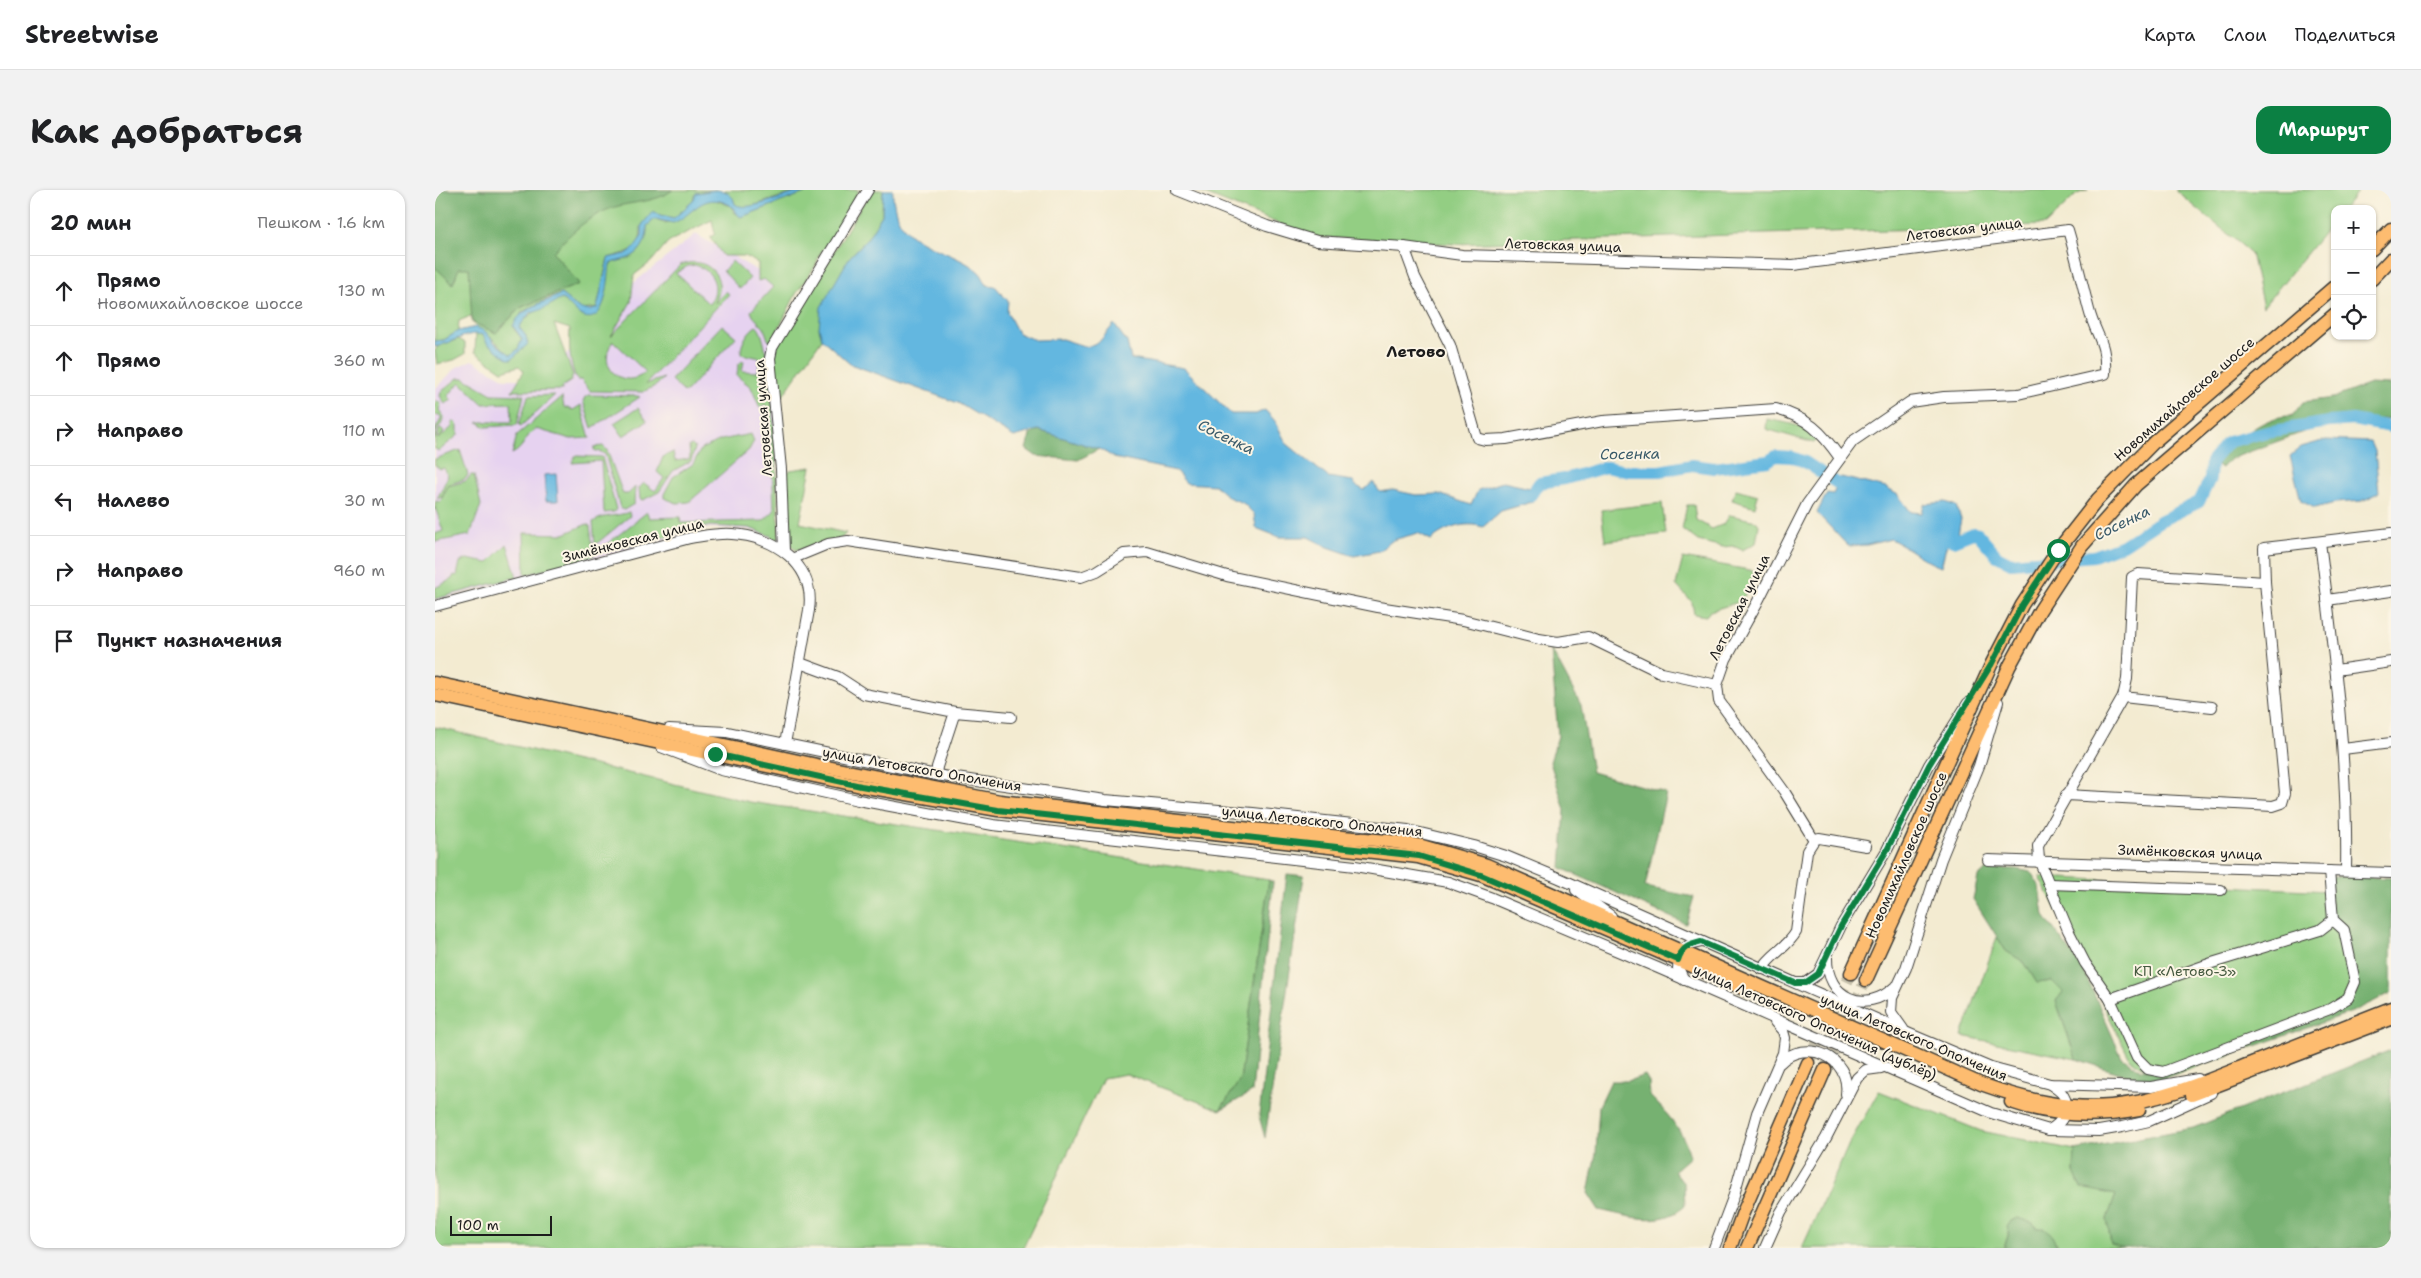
<!DOCTYPE html>
<html lang="ru">
<head>
<meta charset="utf-8">
<style>
  :root { --surface:#fff; --page:#f2f2f2; --text:#202124; --muted:#757577; --line:#e0e0e0; --accent:#0b8043 }
  body { margin:0; font-family:"Shantell Sans",sans-serif; background:var(--page); color:var(--text) }
  .controls { position:absolute; right:15px; top:15px; display:grid; overflow:hidden; border-radius:10px; box-shadow:0 1px 4px #0004 }
  .controls button { width:45px; height:45px; display:grid; place-items:center; padding:0; border:0; border-bottom:1px solid var(--line); background:var(--surface); color:var(--text); font:25px sans-serif }
  .scale { position:absolute; left:15px; bottom:12px; width:102px; box-sizing:border-box; padding-left:5px; border:2px solid #1c1c1c; border-top:0; font-size:14px; line-height:18px; white-space:nowrap; color:#1c1c1c; -webkit-text-stroke:4px #fcf5e5; paint-order:stroke }
  .stop { position:absolute; width:15px; height:15px; margin:-11px; border:4px solid #0b8043; border-radius:50%; background:#fff }
  .stop.end { background:#0b8043; border-color:#fff; box-shadow:0 1px 5px #0008 }
  .list { margin:0; padding:0; list-style:none }
  h2 { display:flex; justify-content:space-between; align-items:center; height:65px; margin:0; padding:0 20px; font-size:21px }
  h2 small { font-size:16px; font-weight:400; color:var(--muted) }
  .list li { display:grid; grid-template-columns:32px 1fr auto; gap:15px; align-items:center; box-sizing:border-box; height:70px; padding:0 20px; border-top:1px solid var(--line) }
  .list b { display:block; font-size:19px; white-space:nowrap }
  .list p { margin:0; font-size:16px; white-space:nowrap; color:var(--muted) }
  .list em { font-size:16px; font-style:normal; color:var(--muted) }
  .icon { flex:none; width:28px; height:28px; fill:none; stroke:currentColor; stroke-width:2; stroke-linecap:round; stroke-linejoin:round }
  .map { position:relative; flex:none; width:1956px; height:1058px; overflow:hidden; border-radius:15px }
  header { display:flex; align-items:center; gap:30px; box-sizing:border-box; height:70px; padding:0 25px; background:var(--surface); border-bottom:1px solid var(--line) }
  header strong { font-size:24px }
  nav { display:flex; gap:28px; margin-inline-start:auto; font-size:18px }
  .intro { display:flex; align-items:center; justify-content:space-between; box-sizing:border-box; height:120px; padding:0 30px }
  h1 { margin:0; font-size:35px }
  .button { padding:12px 22px; border-radius:15px; background:var(--accent); color:#fff; font-size:18px; font-weight:700 }
  main { display:flex; gap:30px; padding:0 30px }
  aside { flex:1; background:var(--surface); border-radius:15px; box-shadow:0 1px 4px #0004 }
  .map>svg:first-child { display:block }
  .built { fill:#e6d2f0 }
  .green { fill:#93ce83; stroke:#587550; fill-rule:evenodd }
  .forest { fill:#76b171; stroke:#496646 }
  .water { fill:#64b7e0; stroke:#406a7e }
  .lines { fill:none; stroke-linecap:round; stroke-linejoin:round }
  .river { stroke:#64b7e0; stroke-width:12 }
  .major-tunnel { stroke:#c8c2ad; stroke-width:12; stroke-dasharray:12 6; stroke-linecap:butt }
  .minor-casing { stroke:#3c3b37; stroke-width:12 }
  .major-casing { stroke:#3c3b37; stroke-width:15 }
  .minor { stroke:#fff; stroke-width:10 }
  .major { stroke:#fdbc6f; stroke-width:12 }
  .route { stroke:#0b8043; stroke-width:6 }
  .labels { text-anchor:middle; stroke-width:4; stroke-linejoin:round; paint-order:stroke }
  .street-label { font-size:14px; fill:#1c1c1c; stroke:#fcf5e5 }
  .park-label { font-size:14px; fill:#465a40; stroke:#fcf5e5 }
  .water-label { font-size:15px; font-style:italic; fill:#395a6a; stroke:#fcf5e5 }
  .quarter-label { font-size:16px; font-weight:bold; fill:#1c1c1c; stroke:#fcf5e5 }
</style>
</head>
<body>
<header>
<strong>Streetwise</strong>
<nav><a>Карта</a><a>Слои</a><a>Поделиться</a></nav>
</header>
<div class="intro"><h1>Как добраться</h1><a class="button">Маршрут</a></div>
<main>
<aside>
<h2>20 мин<small>Пешком · 1.6 km</small></h2>
<ul class="list">
<li><svg class="icon" aria-label="ahead" viewBox="0 0 24 24"><path d="M12 20V5M6 11l6-6 6 6"/></svg><div><b>Прямо</b><p>Новомихайловское шоссе</p></div><em>130 m</em></li>
<li><svg class="icon" aria-label="ahead" viewBox="0 0 24 24"><path d="M12 20V5M6 11l6-6 6 6"/></svg><div><b>Прямо</b></div><em>360 m</em></li>
<li><svg class="icon" aria-label="right" viewBox="0 0 24 24"><path d="M7 20v-9h11M14 6l5 5-5 5"/></svg><div><b>Направо</b></div><em>110 m</em></li>
<li><svg class="icon" aria-label="left" viewBox="0 0 24 24"><path d="M17 20v-9H6M10 6l-5 5 5 5"/></svg><div><b>Налево</b></div><em>30 m</em></li>
<li><svg class="icon" aria-label="right" viewBox="0 0 24 24"><path d="M7 20v-9h11M14 6l5 5-5 5"/></svg><div><b>Направо</b></div><em>960 m</em></li>
<li><svg class="icon" aria-label="arrive" viewBox="0 0 24 24"><path d="M6 21V4h12l-3 4 3 4H6"/></svg><div><b>Пункт назначения</b></div></li>
</ul>
</aside>
<div class="map">
<svg width="1956" height="1058" viewBox="0 0 1956 1058">
  <rect width="100%" height="100%" fill="#fcf5e5"/>
  <filter id="ink" filterUnits="userSpaceOnUse"><feTurbulence type="fractalNoise" baseFrequency=".02" numOctaves="2"/><feDisplacementMap in="SourceGraphic" scale="10" xChannelSelector="R" yChannelSelector="G"/><feConvolveMatrix kernelMatrix="1 2 1 2 8 2 1 2 1" color-interpolation-filters="sRGB"/></filter>
  <filter id="wash" filterUnits="userSpaceOnUse"><feTurbulence type="fractalNoise" baseFrequency=".0096" numOctaves="4" result="noise"/><feDisplacementMap in="SourceGraphic" scale="20" xChannelSelector="R" yChannelSelector="G"/><feGaussianBlur stdDeviation="1.12" result="paint"/><feColorMatrix in="noise" values="0 0 0 0 0 0 0 0 0 0 0 0 0 0 0 0 0 1.4 0 .05"/><feComposite in="paint" operator="in"/></filter>
  <g filter="url(#wash)">
    <rect width="100%" height="100%" fill="#f3ebd1"/>
    <!-- built -->
    <polygon class="built" points="261,44 361,104 343,141 342,350 314,340 275,338 0,411 0,199 22,177 37,170 70,189 84,189 131,164 165,148 186,131 196,95"/>
    <!-- green -->
    <g class="green">
      <path d="M0,0H281L261,3L258,11L239,28L225,25L206,36C207,62 192,62 173,68L162,118L146,120L126,104L114,108L87,122L79,139L87,149L83,159L76,165L71,163C67,153 44,141 37,132L61,143L85,118L144,94L133,81L119,90L24,131L23,141L9,150L0,151Z"/>
      <polygon points="289,0 367,0 314,17 303,17 300,14 298,8"/>
      <path d="M377,0H424L397,50L384,65L381,75L361,104L337,152L333,150L329,138L318,126L316,121L338,97L329,89L323,91V73L309,66H288L275,47L280,44L277,30L233,52L216,72L199,85L196,112L176,146L245,75C271,65 294,86 280,113L291,101L294,104L211,194L229,188L222,195L208,202L155,201L146,190H142C134,173 134,158 135,139L119,134L138,185L136,191L127,197V200L77,201L89,181L84,176L67,181L40,162L41,143L49,145L77,169L91,146L84,137C92,123 112,115 127,109L144,124L154,127L169,112L175,74C180,71 185,71 191,69C206,64 212,50 212,36L220,29L231,33L255,22L265,11L278,9L296,16L300,23L309,26ZM260,75C279,81 286,98 274,114L241,83L253,76ZM178,151L211,182C188,202 160,176 178,151Z"/>
      <polygon points="436,0 448,0 447,25 432,49 414,68 384,138 387,149 343,213 340,167 342,156"/>
      <polygon points="760,0 1653,0 1642,4 1610,35 1018,54 877,47"/>
      <polygon points="1740,0 1924,0 1908,19 1900,19 1900,29 1828,117 1816,63"/>
      <polygon points="297,71 315,88 305,99 288,81"/>
      <polygon points="287,135 301,147 250,203 236,190"/>
      <path d="M321,136C339,143 343,323 344,349H337L336,346L314,338L275,336L170,362L171,355L212,322L214,328L246,327L245,333L328,331L339,321L336,243L330,214L325,218L316,197L302,186L303,175L307,171H309L307,181L323,182L325,168L306,164C305,154 313,141 321,136Z"/>
      <polygon points="24,149 30,153 30,164 19,170 2,174 0,161 3,156"/>
      <polygon points="23,188 29,188 57,204 89,205 82,235 50,237 43,232 77,232 76,213 48,214 25,192 13,206 17,210 10,214 5,206 6,202"/>
      <polygon points="120,205 86,236 84,235 93,206"/>
      <polygon points="154,205 203,206 205,207 157,238 148,211 150,207"/>
      <path d="M127,207L129,217L138,220L146,215L155,248L136,249L101,239C90,245 90,258 77,264L82,245Z"/>
      <polygon points="1,210 6,214 4,220 9,227 6,235 2,239 1,248 6,248 3,247 4,239 6,238 9,241 6,247 17,237 18,230 23,235 23,245 4,261 0,259 0,240 7,227 0,225"/>
      <polygon points="203,218 212,231 188,246 179,233"/>
      <path d="M1332,229C1350,233 1370,234 1382,249L1379,253L1331,239Z"/>
      <polygon points="316,244 319,251 314,260 254,312 242,313 229,308 229,304 238,287 258,274 266,259 286,250"/>
      <polygon points="257,255 260,258 256,271 238,281 224,302 208,310 205,309 204,298 209,293 220,301 229,288 222,282 228,267 238,262 240,271 255,269 254,256"/>
      <polygon points="168,256 172,260 188,304 193,304 200,297 199,314 189,320 185,318 170,264 159,260 159,257"/>
      <polygon points="25,260 33,285 30,289 12,295 7,307 2,309 13,286 9,278 5,279 0,275 0,269"/>
      <polygon points="140,266 167,267 181,319 179,322 169,323 166,271 137,273"/>
      <polygon points="376,277 365,333 411,343 405,350 361,360 353,353 351,285 355,280"/>
      <polygon points="36,285 39,285 46,315 35,345 0,352 0,344 8,341 0,317 1,311 5,312 13,296 31,291"/>
      <polygon points="1301,299 1323,305 1320,317 1297,310"/>
      <polygon points="1227,313 1231,344 1170,351 1166,320"/>
      <polygon points="1252,315 1259,315 1261,330 1277,339 1289,334 1295,325 1321,331 1324,335 1321,353 1307,360 1298,356 1288,357 1263,351 1247,339"/>
      <path d="M194,322L195,326L160,355L158,332C170,324 181,327 194,322Z"/>
      <polygon points="152,334 155,336 159,366 90,385 89,343 129,344"/>
      <polygon points="72,354 82,387 0,409 0,398 17,389 19,385 22,386 25,372 32,369 53,373"/>
      <polygon points="1248,368 1320,381 1307,411 1275,421 1271,426 1259,424 1257,412 1241,395"/>
      <polygon points="0,537 315,612 834,690 805,890 785,920 691,884 668,888 588,1058 0,1058"/>
      <polygon points="1605,687 1893,701 1924,789 1910,814 1720,885 1695,869"/>
      <polygon points="1562,747 1571,761 1589,772 1602,793 1617,791 1628,802 1621,811 1641,869 1527,846"/>
      <polygon points="1444,901 1546,941 1640,960 1639,982 1681,1005 1672,1029 1676,1054 1688,1058 1623,1058 1622,1053 1597,1033 1574,1043 1569,1058 1367,1058 1414,954"/>
    </g>
    <!-- forest -->
    <g class="forest">
      <path d="M0,0H238C220,13 200,11 180,17C154,25 136,43 118,62L144,94L85,118L61,143L37,132L34,78H24L18,94L0,77Z"/>
      <path d="M1935,194L1956,195V228L1879,238L1795,269L1787,278L1782,275L1783,267C1805,249 1828,225 1857,226L1868,212L1898,208Z"/>
      <polygon points="603,240 664,259 643,270 601,266 591,259 595,245"/>
      <polygon points="1116,459 1146,515 1157,582 1231,603 1210,697 1259,707 1251,734 1126,678 1130,620 1115,572 1123,546"/>
      <polygon points="1552,679 1581,679 1596,682 1605,697 1609,726 1647,777 1687,868 1705,879 1726,882 1897,819 1914,805 1918,789 1909,749 1896,722 1896,686 1956,688 1956,803 1917,822 1715,893 1641,869 1621,811 1628,802 1617,791 1602,793 1589,772 1571,761 1538,709 1543,687"/>
      <polygon points="852,684 869,686 830,948 824,926"/>
      <polygon points="834,690 838,692 817,902 785,920 805,890"/>
      <polygon points="1956,860 1956,1058 1688,1058 1676,1054 1672,1029 1681,1005 1646,998 1639,982 1640,960 1758,938"/>
      <path d="M1210,885L1214,892L1215,906C1232,923 1250,943 1255,967L1239,981L1249,994L1250,1016C1226,1038 1193,1026 1164,1020L1153,1003L1161,963L1164,916L1176,891H1193Z"/>
      <polygon points="1583,1028 1598,1033 1602,1038 1610,1038 1617,1046 1623,1058 1569,1058 1574,1043 1572,1037 1576,1031"/>
    </g>
    <!-- water -->
    <g class="water">
      <path d="M281,0L292,2L298,8L300,14C312,24 359,0 377,0L309,26L305,27C301,23 299,18 295,15C267,0 259,25 238,33L220,29L212,36C213,50 206,64 191,69C185,71 180,71 175,74C173,88 172,140 145,125C138,121 134,113 127,109C117,113 106,122 95,123L84,137L91,146L93,154L77,169H73L52,153L48,145C32,141 17,153 0,157V151L9,150L23,141L41,137L50,141L59,152L76,165L83,159L87,149L78,136C86,117 110,113 126,104C137,112 148,126 162,118L173,68L191,64L198,59L207,46V35L218,21L225,25L239,28L258,11L261,3Z"/>
      <path d="M448,0H458C457,6 459,13 460,19C468,57 518,59 544,82C547,85 549,90 552,95L560,96L573,111L572,122L583,143L600,150L627,149L652,157L665,151L679,134L692,152L696,169L749,178L796,224H821L830,220L840,231L851,253L893,287L918,291L920,295L929,300L938,292L945,302L958,300L981,305L1004,304L1036,315L1043,300L1068,292L1095,298L1097,312L1066,321L1048,337C1030,331 1010,338 996,350L983,343L958,350L944,361L919,366L893,357L873,347H844L821,338L819,324L808,313L793,307L780,295L751,293L741,281L679,268L667,260L603,240L579,247L523,213L415,174L387,149L384,138L386,117L414,68L432,49L447,25Z"/>
      <polygon points="1891,250 1936,252 1940,261 1944,303 1927,311 1900,313 1880,318 1866,311 1855,266 1866,257"/>
      <polygon points="121,284 123,311 111,311 109,285"/>
      <path d="M1406,287L1451,298L1463,305L1476,322L1487,323L1489,314L1511,312L1521,316L1526,329L1523,344L1511,357L1506,377C1487,370 1474,358 1456,349L1432,355L1413,356L1382,323L1392,303L1398,304Z"/>
    </g>
    <g class="lines">
      <!-- river -->
      <g class="river">
        <polyline points="1081,308 1096,305 1104,293 1130,289 1171,277 1191,281 1225,281 1257,275 1279,278 1333,271 1341,266 1357,267 1370,272 1417,303"/>
        <polyline points="1502,344 1518,351 1538,343 1543,344 1562,366 1576,373 1659,366 1690,354 1725,331 1764,312 1775,289 1776,272 1793,252 1832,242 1894,232 1918,230 1956,237"/>
      </g>
    </g>
  </g>
  <g filter="url(#ink)">
    <g class="lines">
      <!-- major-tunnel -->
      <g class="major-tunnel">
        <polyline points="1373,873 1416,783"/>
        <polyline points="1390,880 1431,790"/>
      </g>
      <defs>
        <g id="minor">
          <path d="M742,0L832,36L882,51L969,57L1027,65L1358,75L1633,40C1641,67 1647,93 1654,120C1661,147 1672,152 1670,184L1583,204L1509,207L1475,212L1418,251L1372,314L1322,413L1291,469L1282,495L1284,511L1349,601L1379,650"/>
          <path d="M969,57L980,87L1015,155L1042,248L1050,250L1071,249L1168,231L1341,219C1373,228 1386,241 1405,268"/>
          <path d="M1885,352C1899,462 1913,571 1911,681"/>
          <polyline points="349,361 346,279 335,168 337,158 433,0"/>
          <polyline points="359,368 393,354 413,351 646,387 662,381 689,364 712,362 792,386 943,417 1028,430 1104,449 1123,452 1153,447 1227,483 1282,495"/>
          <polyline points="1830,392 1703,384 1697,387 1692,489 1688,507 1603,656 1604,670 1633,740 1650,773 1675,809 1702,868 1713,879 1728,882 1895,819 1913,808 1920,792 1909,740 1898,730 1894,681"/>
          <polyline points="1892,410 1956,401"/>
          <path d="M0,416L255,348C269,346 282,343 297,344C338,346 381,374 374,420L350,554"/>
          <polyline points="365,473 403,487 429,504 520,522 576,527"/>
          <polyline points="1901,480 1956,472"/>
          <polyline points="1688,507 1777,517"/>
          <polyline points="234,539 292,542 501,585 670,610 818,623 973,640 1039,656 1071,666 1124,688 1475,844 1556,878 1615,894 1716,897 1763,889"/>
          <polyline points="226,557 286,580 423,610 558,635 920,676 1013,692 1057,708 1223,778 1556,923 1614,940 1664,941 1687,937 1714,931 1776,903"/>
          <polyline points="1908,559 1956,553"/>
          <polyline points="501,585 502,577 520,522"/>
          <polyline points="1631,605 1838,616 1847,613 1850,603 1830,392 1829,358 1956,343"/>
          <polyline points="1553,670 1956,683"/>
          <polyline points="1614,694 1786,700"/>
          <polyline points="1141,700 1176,726"/>
          <path d="M1392,767C1391,808 1430,825 1460,797"/>
          <path d="M1327,779C1336,764 1353,757 1361,742L1372,661L1379,650L1384,648L1431,656"/>
          <polyline points="1249,790 1243,778 1246,761 1254,755 1267,752"/>
          <polyline points="1361,793 1370,793 1383,784 1406,736 1452,660 1494,575 1533,513"/>
          <polyline points="1675,809 1777,773 1885,740 1898,730"/>
          <polyline points="1468,839 1456,822 1457,808 1471,778 1506,669 1544,576 1563,512"/>
          <path d="M1345,873C1371,847 1416,867 1411,904"/>
          <path d="M1614,940C1626,934 1637,919 1628,905C1626,901 1619,897 1615,894"/>
          <polyline points="1279,1058 1299,1005 1322,923 1348,863 1350,848 1348,841 1340,832"/>
          <polyline points="1330,1058 1346,1022 1391,948 1422,888 1431,880 1446,878"/>
        </g>
        <g id="major">
          <polyline points="1937,59 1956,39"/>
          <polyline points="1937,89 1956,69"/>
          <path d="M0,493L382,575L565,611L816,639L953,651L987,656L1052,675L1546,894C1588,909 1631,920 1676,916C1725,911 1769,892 1814,874C1861,855 1909,837 1956,818"/>
          <polyline points="0,505 426,596 563,620 983,667 1046,685 1314,801"/>
          <polyline points="1416,783 1556,475 1587,415 1623,360 1663,309 1720,251 1900,96"/>
          <polyline points="1431,790 1574,477 1605,420 1647,356 1701,295 1900,124"/>
          <polyline points="1757,905 1956,829"/>
          <path d="M1576,912C1619,927 1660,928 1704,920"/>
          <polyline points="1295,1058 1307,1025 1373,873"/>
          <polyline points="1312,1058 1390,880"/>
        </g>
      </defs>
      <!-- minor casing -->
      <use href="#minor" class="minor-casing"/>
      <!-- major casing -->
      <use href="#major" class="major-casing"/>
      <!-- minor -->
      <use href="#minor" class="minor"/>
      <!-- major -->
      <use href="#major" class="major"/>
    </g>
  </g>
  <g class="lines" filter="url(#ink)">
    <!-- route -->
    <path class="route" d="M280,564L426,596L563,620L984,666L1046,685L1243,770C1247,757 1254,755 1266,752L1360,793H1370L1383,784L1406,736L1452,660L1494,575L1556,475L1587,415L1623,360"/>
  </g>
  <g class="labels">
    <!-- street labels -->
    <g class="street-label">
      <text transform="translate(1529 39) rotate(-7)" y="5">Летовская улица</text>
      <text transform="translate(1128 55) rotate(2)" y="5">Летовская улица</text>
      <text transform="translate(1749 209) rotate(-41)" y="5">Новомихайловское шоссе</text>
      <text transform="translate(328 228) rotate(-94)" y="5">Летовская улица</text>
      <text transform="translate(198 350) rotate(-14)" y="5">Зимёнковская улица</text>
      <text transform="translate(1304 417) rotate(-63)" y="5">Летовская улица</text>
      <text transform="translate(487 579) rotate(10)" y="5">улица Летовского Ополчения</text>
      <text transform="translate(887 631) rotate(6)" y="5">улица Летовского Ополчения</text>
      <text transform="translate(1755 662) rotate(2)" y="5">Зимёнковская улица</text>
      <text transform="translate(1471 665) rotate(-66)" y="5">Новомихайловское шоссе</text>
      <text transform="translate(1380 832) rotate(24)" y="5">улица Летовского Ополчения (дублёр)</text>
      <text transform="translate(1479 847) rotate(23)" y="5">улица Летовского Ополчения</text>
    </g>
    <!-- park labels -->
    <g class="park-label">
      <text x="1750" y="786">КП «Летово-3»</text>
    </g>
    <!-- water labels -->
    <g class="water-label">
      <text transform="translate(791 247) rotate(26)" y="5">Сосенка</text>
      <text transform="translate(1195 264) rotate(-1)" y="5">Сосенка</text>
      <text transform="translate(1687 333) rotate(-26)" y="5">Сосенка</text>
    </g>
    <!-- quarter labels -->
    <g class="quarter-label">
      <text x="981" y="167">Летово</text>
    </g>
  </g>
</svg>
<div class="controls">
<button>+</button>
<button>−</button>
<button><svg class="icon" aria-label="locate" viewBox="0 0 24 24"><circle cx="12" cy="12" r="6"/><path d="M12 2v4M12 18v4M2 12h4M18 12h4"/></svg></button>
</div>
<div class="scale">100 m</div>
<div class="stop" style="left:1623px;top:360px"></div>
<div class="stop end" style="left:280px;top:564px"></div>
</div>
</main>
</body>
</html>
